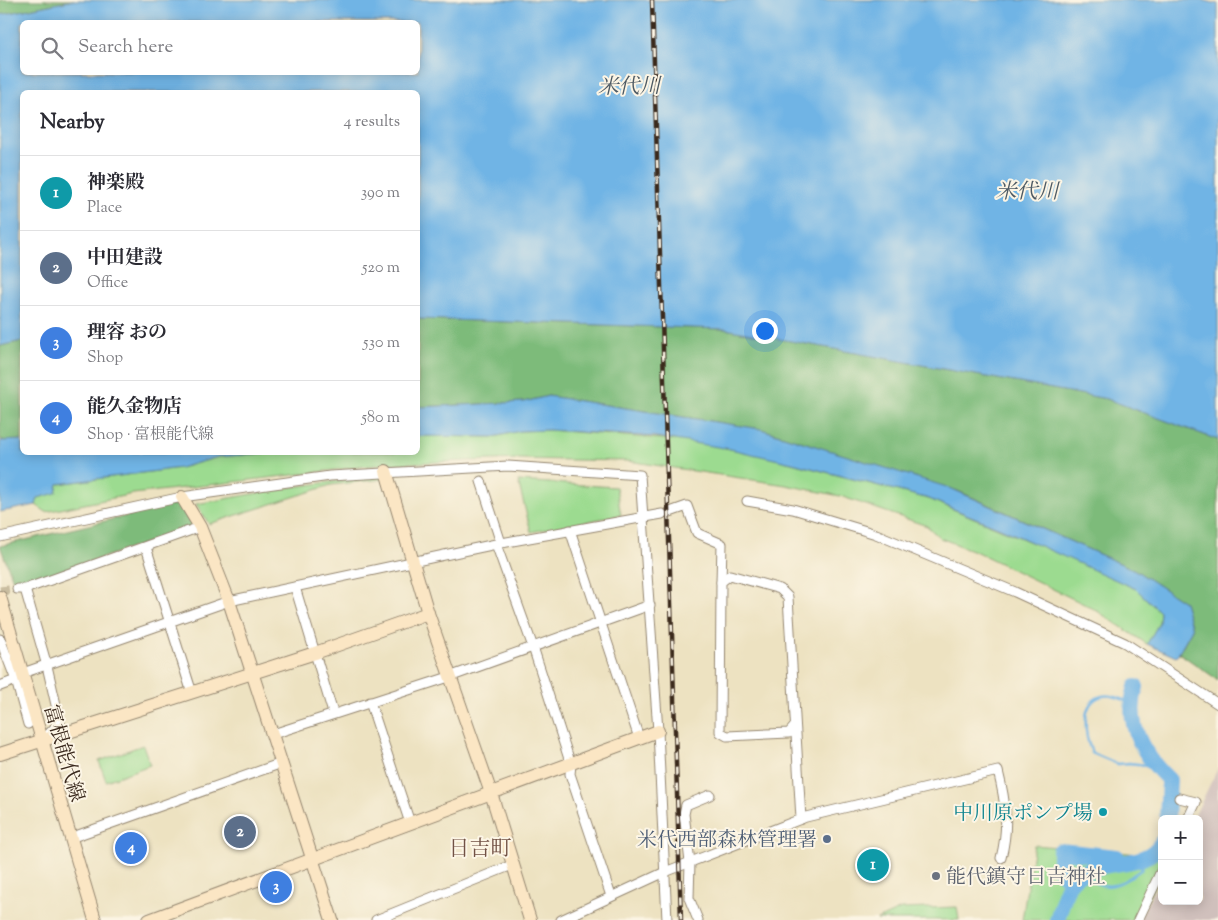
<!DOCTYPE html>
<html lang="en">
<head>
<meta charset="utf-8">
<style>
  :root { --surface:#fff; --page:#f2f2f3; --text:#2b2b33; --muted:#7c7c81; --line:#e1e1e2; --accent:#b5179e }
  body { margin:0; font-family:"Sorts Mill Goudy","Noto Serif JP",serif; background:var(--page); color:var(--text) }
  .controls { position:absolute; right:15px; bottom:15px; display:grid; overflow:hidden; border-radius:8px; box-shadow:0 2px 12px #0003 }
  .controls button { width:45px; height:45px; display:grid; place-items:center; padding:0; border:0; border-bottom:1px solid var(--line); background:var(--surface); color:var(--text); font:25px sans-serif }
  .you { position:absolute; left:764px; top:330px; width:18px; height:18px; margin:-12px; border:4px solid #fff; border-radius:50%; background:#1a73e8; box-shadow:0 0 0 8px #1a73e833 }
  .badge { display:grid; place-items:center; width:32px; height:32px; border-radius:50%; background:var(--accent); color:#fff; font-size:16px; font-weight:700 }
  .pin { position:absolute; translate:-50% -50%; border:2px solid #fff; box-shadow:0 1px 5px #0006 }
  .list { margin:0; padding:0; list-style:none }
  h2 { display:flex; justify-content:space-between; align-items:center; height:65px; margin:0; padding:0 20px; font-size:21px }
  h2 small { font-size:16px; font-weight:400; color:var(--muted) }
  .list li { display:grid; grid-template-columns:32px 1fr auto; gap:15px; align-items:center; box-sizing:border-box; height:75px; padding:0 20px; border-top:1px solid var(--line) }
  .list b { display:block; font-size:19px; white-space:nowrap }
  .list p { margin:0; font-size:16px; white-space:nowrap; color:var(--muted) }
  .list em { font-size:16px; font-style:normal; color:var(--muted) }
  .icon { flex:none; width:28px; height:28px; fill:none; stroke:currentColor; stroke-width:2; stroke-linecap:round; stroke-linejoin:round }
  .map { position:relative; flex:none; width:1218px; height:920px; overflow:hidden }
  .search { position:absolute; background:var(--surface); box-shadow:0 2px 12px #0003; left:20px; top:20px; width:400px; height:55px; display:flex; align-items:center; gap:12px; box-sizing:border-box; padding:0 18px; border-radius:8px; color:var(--muted); font-size:19px }
  .panel { position:absolute; background:var(--surface); box-shadow:0 2px 12px #0003; left:20px; top:90px; width:400px; height:365px; border-radius:8px }
  .map>svg:first-child { display:block }
  .industrial { fill:#d0c0bc }
  .green { fill:#9cdb90; stroke:#6c8257 }
  .forest { fill:#7dbb7a; stroke:#5c724c }
  .water { fill:#6fb4e5; stroke:#556f82; fill-rule:evenodd }
  .lines { fill:none; stroke-linecap:round; stroke-linejoin:round }
  .stream { stroke:#6fb4e5; stroke-width:2.5 }
  .river { stroke:#6fb4e5; stroke-width:16 }
  .street-tunnel { stroke:#c9bda0; stroke-width:9; stroke-dasharray:9 4.5; stroke-linecap:butt }
  .street-casing { stroke:#948670; stroke-width:11 }
  .secondary-casing { stroke:#948670; stroke-width:14 }
  .street { stroke:#fff; stroke-width:9 }
  .secondary { stroke:#fbe6c4; stroke-width:12 }
  .rail-casing { stroke:#3b2a1e; stroke-width:4.5 }
  .rail { stroke:#fcf5e5; stroke-width:2.5; stroke-dasharray:8; stroke-linecap:butt }
  .culture-dot { fill:#0f9aa8; stroke:#fcf5e5; stroke-width:2 }
  .service-dot { fill:#5c6f8a; stroke:#fcf5e5; stroke-width:2 }
  .worship-dot { fill:#6b7280; stroke:#fcf5e5; stroke-width:2 }
  .labels { text-anchor:middle; stroke-width:4; stroke-linejoin:round; paint-order:stroke }
  .street-label { font-size:20px; fill:#3b2a1e; stroke:#fcf5e5 }
  .culture-label { font-size:20px; fill:#0d838f; stroke:#fcf5e5; text-anchor:end }
  .service-label { font-size:20px; fill:#4e5e75; stroke:#fcf5e5; text-anchor:end }
  .worship-label { font-size:20px; fill:#5b616d; stroke:#fcf5e5; text-anchor:start }
  .water-label { font-size:21px; font-style:italic; fill:#4d5a64; stroke:#fcf5e5 }
  .neighbourhood-label { font-size:21px; fill:#715145; stroke:#fcf5e5 }
</style>
</head>
<body>
<div class="map">
<svg width="1218" height="920" viewBox="0 0 1218 920">
  <rect width="100%" height="100%" fill="#fcf5e5"/>
  <filter id="ink" filterUnits="userSpaceOnUse"><feTurbulence type="fractalNoise" baseFrequency=".02" numOctaves="2"/><feDisplacementMap in="SourceGraphic" scale="10" xChannelSelector="R" yChannelSelector="G"/><feConvolveMatrix kernelMatrix="1 2 1 2 8 2 1 2 1" color-interpolation-filters="sRGB"/></filter>
  <filter id="wash" filterUnits="userSpaceOnUse"><feTurbulence type="fractalNoise" baseFrequency=".0096" numOctaves="4" result="noise"/><feDisplacementMap in="SourceGraphic" scale="20" xChannelSelector="R" yChannelSelector="G"/><feGaussianBlur stdDeviation="1.12" result="paint"/><feColorMatrix in="noise" values="0 0 0 0 0 0 0 0 0 0 0 0 0 0 0 0 0 1.4 0 .05"/><feComposite in="paint" operator="in"/></filter>
  <g filter="url(#wash)">
    <rect width="100%" height="100%" fill="#ede2c1"/>
    <!-- industrial -->
    <polygon class="industrial" points="1218,768 1218,920 1138,920 1162,877 1162,901 1199,901 1199,819 1193,819"/>
    <!-- green -->
    <g class="green">
      <polygon points="549,430 688,441 753,453 929,499 1090,567 1136,589 1160,612 1159,623 1147,644 1094,609 977,552 940,538 927,526 840,496 786,485 628,461 519,459 385,464 133,494 46,512 36,505 37,498 58,484 180,468 218,457 274,452 418,452 418,436 493,437 520,431"/>
      <polygon points="382,475 384,479 331,485 209,524 196,504 292,487"/>
      <polygon points="518,481 616,487 621,515 531,532"/>
      <polygon points="143,745 150,765 106,781 99,761"/>
      <polygon points="1034,845 1162,856 1162,870 1137,920 1022,920"/>
      <polygon points="957,907 959,920 877,920 901,909"/>
    </g>
    <!-- forest -->
    <g class="forest">
      <polygon points="0,0 74,0 0,15"/>
      <polygon points="418,319 725,329 1107,399 1218,440 1218,680 1179,653 1192,629 1184,602 1135,570 958,491 761,429 548,396 524,402 418,407"/>
      <polygon points="22,341 22,440 6,441 0,439 0,346"/>
      <polygon points="181,503 194,527 27,583 13,580 0,546"/>
    </g>
    <!-- water -->
    <g class="water">
      <path d="M74,0H1202L1218,4V440L1107,399L725,329L418,319V92H22V341L0,346V15ZM418,22V72H22V22Z"/>
      <polygon points="548,396 761,429 950,488 1135,570 1184,602 1192,629 1176,657 1147,644 1159,623 1160,612 1136,589 1000,528 929,499 792,463 730,449 656,437 549,430 520,431 493,437 418,436 418,407 524,402"/>
      <polygon points="22,440 22,452 267,453 218,457 180,468 58,484 56,493 38,498 36,505 0,512 0,441"/>
    </g>
    <g class="lines">
      <!-- stream -->
      <g class="stream">
        <path d="M1133,704C1124,700 1113,694 1102,696C1079,702 1085,737 1092,753L1118,764L1129,763L1155,766"/>
        <path d="M1082,874C1106,894 1118,886 1142,869V860"/>
      </g>
      <!-- river -->
      <g class="river">
        <path d="M1136,687C1124,724 1143,755 1169,780L1167,819"/>
        <polyline points="1070,881 1060,870 1060,851 1117,857"/>
        <path d="M1057,920C1060,911 1066,886 1072,880C1098,855 1144,873 1162,842"/>
      </g>
    </g>
  </g>
  <g filter="url(#ink)">
    <g class="lines">
      <!-- street-tunnel -->
      <polyline class="street-tunnel" points="0,591 17,589"/>
      <defs>
        <g id="street">
          <polyline points="481,481 501,543"/>
          <polyline points="747,501 793,509 876,534 1015,592 1125,643 1218,704"/>
          <polyline points="670,512 687,506 697,533 722,544 721,582"/>
          <polyline points="570,530 639,738"/>
          <polyline points="0,537 182,497 330,476 508,466 640,475 658,731 667,920"/>
          <polyline points="496,544 533,647 571,765 570,774 611,896"/>
          <polyline points="146,547 192,693"/>
          <polyline points="295,587 333,713"/>
          <polyline points="17,589 25,589 200,527"/>
          <polyline points="25,589 47,666 60,722 43,740"/>
          <polyline points="0,639 16,680 0,686"/>
          <polyline points="23,673 229,601 496,544 662,514"/>
          <polyline points="16,680 28,724"/>
          <polyline points="370,702 410,823"/>
          <polyline points="795,726 789,733 727,736 720,732 721,582 730,575 780,589 788,597 801,819"/>
          <polyline points="273,734 452,676 650,605"/>
          <polyline points="1179,798 1196,802 1188,819"/>
          <polyline points="70,838 282,763"/>
          <polyline points="376,920 512,865"/>
          <path d="M561,920L665,872L806,817L998,771C1006,803 1009,826 1001,858"/>
          <polyline points="698,920 689,898 690,862 684,814 686,805 710,795"/>
          <polyline points="1138,920 1162,869"/>
        </g>
        <g id="secondary">
          <polyline points="386,471 428,613 491,793 530,920"/>
          <polyline points="182,497 200,527 229,601 332,920"/>
          <polyline points="0,597 95,920"/>
          <polyline points="0,754 315,653 428,613"/>
          <polyline points="149,920 658,731"/>
        </g>
      </defs>
      <!-- street casing -->
      <use href="#street" class="street-casing"/>
      <!-- secondary casing -->
      <use href="#secondary" class="secondary-casing"/>
      <!-- street -->
      <use href="#street" class="street"/>
      <!-- secondary -->
      <use href="#secondary" class="secondary"/>
      <defs>
        <polyline id="rail" points="652,0 681,920"/>
      </defs>
      <!-- rail casing -->
      <use href="#rail" class="rail-casing"/>
      <!-- rail -->
      <use href="#rail" class="rail"/>
    </g>
  </g>
  <!-- markers -->
  <circle class="culture-dot" cx="1103" cy="812" r="5"/>
  <circle class="service-dot" cx="827" cy="839" r="5"/>
  <circle class="worship-dot" cx="936" cy="876" r="5"/>
  <g class="labels">
    <!-- street labels -->
    <g class="street-label">
      <text transform="translate(65 753) rotate(74)" y="7">富根能代線</text>
    </g>
    <!-- culture labels -->
    <g class="culture-label">
      <text x="1093" y="819">中川原ポンプ場</text>
    </g>
    <!-- service labels -->
    <g class="service-label">
      <text x="817" y="846">米代西部森林管理署</text>
    </g>
    <!-- worship labels -->
    <g class="worship-label">
      <text x="946" y="883">能代鎮守日吉神社</text>
    </g>
    <!-- water labels -->
    <g class="water-label">
      <text transform="translate(629 86) rotate(-1)" y="7">米代川</text>
      <text x="1027" y="198">米代川</text>
    </g>
    <!-- neighbourhood labels -->
    <g class="neighbourhood-label">
      <text x="480" y="855">日吉町</text>
    </g>
  </g>
</svg>
<div class="controls">
<button>+</button>
<button>−</button>
</div>
<div class="you"></div>
<div class="pin badge" style="left:873px;top:865px;background:#0f9aa8">1</div>
<div class="pin badge" style="left:240px;top:832px;background:#5c6f8a">2</div>
<div class="pin badge" style="left:276px;top:887px;background:#3f7fe0">3</div>
<div class="pin badge" style="left:131px;top:848px;background:#3f7fe0">4</div>
<div class="search"><svg class="icon" aria-label="search" viewBox="0 0 24 24"><circle cx="10" cy="10" r="6"/><path d="M15 15l6 6"/></svg>Search here</div>
<section class="panel">
<h2>Nearby<small>4 results</small></h2>
<ul class="list">
<li><span class="badge" style="background:#0f9aa8">1</span><div><b>神楽殿</b><p>Place</p></div><em>390 m</em></li>
<li><span class="badge" style="background:#5c6f8a">2</span><div><b>中田建設</b><p>Office</p></div><em>520 m</em></li>
<li><span class="badge" style="background:#3f7fe0">3</span><div><b>理容 おの</b><p>Shop</p></div><em>530 m</em></li>
<li><span class="badge" style="background:#3f7fe0">4</span><div><b>能久金物店</b><p>Shop · 富根能代線</p></div><em>580 m</em></li>
</ul>
</section>
</div>
</body>
</html>
